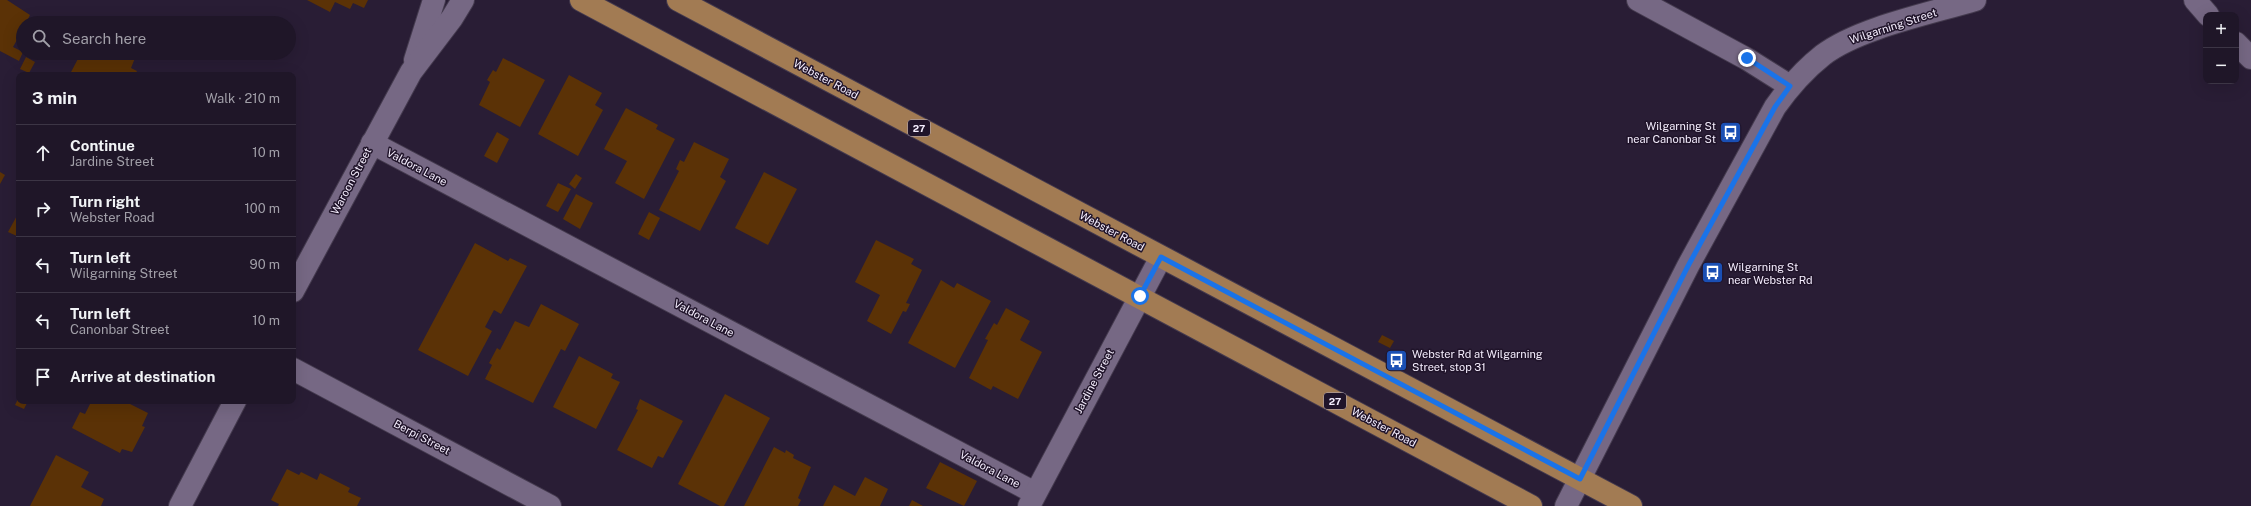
<!DOCTYPE html>
<html lang="en">
<head>
<meta charset="utf-8">
<style>
  :root { --surface:#1f1628; --page:#2c2334; --text:#f1f3f6; --muted:#a19fa8; --line:#3c3545 }
  body { margin:0; font-family:"Public Sans",sans-serif; background:var(--page); color:var(--text) }
  .controls { position:absolute; right:12px; top:12px; display:grid; overflow:hidden; border-radius:8px; box-shadow:0 4px 16px #0002 }
  .controls button { width:36px; height:36px; display:grid; place-items:center; padding:0; border:0; border-bottom:1px solid var(--line); background:var(--surface); color:var(--text); font:20px sans-serif }
  .stop { position:absolute; width:12px; height:12px; margin:-9px; border:3px solid #1a73e8; border-radius:50%; background:#fff }
  .stop.end { background:#1a73e8; border-color:#fff; box-shadow:0 1px 4px #0008 }
  .list { margin:0; padding:0; list-style:none }
  h2 { display:flex; justify-content:space-between; align-items:center; height:52px; margin:0; padding:0 16px; font-size:17px }
  h2 small { font-size:13px; font-weight:400; color:var(--muted) }
  .list li { display:grid; grid-template-columns:26px 1fr auto; gap:12px; align-items:center; box-sizing:border-box; height:56px; padding:0 16px; border-top:1px solid var(--line) }
  .list b { display:block; font-size:15px; white-space:nowrap }
  .list p { margin:0; font-size:13px; white-space:nowrap; color:var(--muted) }
  .list em { font-size:13px; font-style:normal; color:var(--muted) }
  .icon { flex:none; width:22px; height:22px; fill:none; stroke:currentColor; stroke-width:2; stroke-linecap:round; stroke-linejoin:round }
  .map { position:relative; flex:none; width:2251px; height:506px; overflow:hidden }
  .search { position:absolute; background:var(--surface); box-shadow:0 4px 16px #0002; left:16px; top:16px; width:280px; height:44px; display:flex; align-items:center; gap:10px; box-sizing:border-box; padding:0 14px; border-radius:22px; color:var(--muted); font-size:15px }
  .panel { position:absolute; background:var(--surface); box-shadow:0 4px 16px #0002; left:16px; top:72px; width:280px; height:332px; border-radius:8px }
  .map>svg:first-child { display:block }
  .building { fill:#5b3206 }
  .lines { fill:none; stroke-linecap:round; stroke-linejoin:round }
  .minor-casing { stroke:#443a4e; stroke-width:24 }
  .major-casing { stroke:#443a4e; stroke-width:24 }
  .minor { stroke:#766884; stroke-width:22 }
  .major { stroke:#a27b53; stroke-width:22 }
  .route { stroke:#1a73e8; stroke-width:5 }
  .labels { text-anchor:middle; stroke-width:3; stroke-linejoin:round; paint-order:stroke }
  .shield { fill:#20142a; stroke:#b5adbe; stroke-width:1 }
  .shield-label { font-size:10px; font-weight:bold; fill:#f5eefe }
  .street-label { font-size:11px; fill:#f5eefe; stroke:#20142a }
  .poi-label { font-size:11px; fill:#f5eefe; stroke:#20142a; text-anchor:start }
</style>
</head>
<body>
<div class="map">
<svg width="2251" height="506" viewBox="0 0 2251 506">
  <rect width="100%" height="100%" fill="#291d35"/>
  <!-- building -->
  <g class="building">
    <polygon points="0,0 7,0 30,15 26,23 23,23 23,29 13,47 23,52 19,61 0,51"/>
    <polygon points="307,0 368,0 364,8 353,3 350,9 335,2 330,12"/>
    <polygon points="81,53 91,53 97,57 98,53 104,53 118,60 119,58 109,53 137,53 131,68 137,71 135,75 70,74"/>
    <polygon points="26,57 35,62 29,73 20,69"/>
    <polygon points="503,58 545,80 520,127 479,105 490,82 487,80 493,70 496,72"/>
    <polygon points="569,75 602,93 595,105 603,110 578,156 538,134"/>
    <polygon points="626,108 658,125 656,129 675,139 644,199 615,183 627,161 604,149"/>
    <polygon points="497,132 509,139 497,163 484,156"/>
    <polygon points="694,142 729,159 720,177 726,181 700,231 659,210 679,171 676,169 680,160 684,162"/>
    <polygon points="0,172 5,175 0,184"/>
    <polygon points="764,172 797,189 768,245 735,228"/>
    <polygon points="576,174 582,178 575,189 569,184"/>
    <polygon points="558,183 571,189 558,212 546,206"/>
    <polygon points="576,194 593,203 580,229 563,219"/>
    <polygon points="19,212 19,237 8,232"/>
    <polygon points="649,212 660,218 649,240 638,234"/>
    <polygon points="876,240 914,259 911,264 922,270 906,303 910,304 906,312 903,311 891,334 867,321 880,295 855,282"/>
    <polygon points="475,243 508,261 510,258 527,266 501,314 494,310 485,327 492,331 468,376 418,350"/>
    <polygon points="941,280 954,288 957,283 991,301 955,368 908,343"/>
    <polygon points="541,304 579,324 565,351 561,349 533,403 485,379 492,365 489,363 497,348 500,350 515,321 529,327"/>
    <polygon points="1006,308 1030,321 1020,340 1042,352 1018,399 993,386 991,390 969,378 988,340 985,339 994,323 997,325"/>
    <polygon points="1382,335 1394,341 1390,348 1378,342"/>
    <polygon points="579,356 613,374 611,378 620,382 596,429 553,407"/>
    <polygon points="725,394 770,418 724,506 720,506 678,484"/>
    <polygon points="19,397 19,401 28,401 24,409 15,405"/>
    <polygon points="640,399 683,421 663,458 658,456 652,468 617,450 638,410 636,409"/>
    <polygon points="96,401 124,401 148,413 142,426 145,427 132,452 122,449 120,453 72,428 80,412 85,414 91,402 95,403"/>
    <polygon points="774,447 785,453 786,450 794,455 793,458 811,467 798,498 801,500 798,506 744,506"/>
    <polygon points="56,455 89,472 81,487 104,499 101,506 30,506"/>
    <polygon points="940,462 977,481 964,506 926,488"/>
    <polygon points="287,469 299,475 301,472 317,480 320,473 350,488 348,492 361,498 357,506 278,506 279,504 271,500"/>
    <polygon points="865,477 888,489 880,506 823,506 834,485 855,496"/>
    <polygon points="912,500 923,506 909,506"/>
  </g>
  <g class="lines">
    <defs>
      <g id="minor">
        <polyline points="1638,0 1747,59 1790,86"/>
        <polyline points="2195,0 2208,15"/>
        <polyline points="2236,43 2251,58"/>
        <polyline points="415,60 434,0"/>
        <polyline points="372,143 1035,493"/>
        <polyline points="293,291 411,72 452,18 463,0"/>
        <polyline points="293,369 550,506"/>
        <polyline points="180,506 235,401"/>
        <polyline points="1029,506 1161,257"/>
        <path d="M1566,506L1688,266L1775,107C1789,87 1804,70 1823,55C1858,28 1932,13 1975,0"/>
      </g>
      <g id="major">
        <polyline points="581,0 1531,506"/>
        <polyline points="678,0 1631,506"/>
      </g>
    </defs>
    <!-- minor casing -->
    <use href="#minor" class="minor-casing"/>
    <!-- major casing -->
    <use href="#major" class="major-casing"/>
    <!-- minor -->
    <use href="#minor" class="minor"/>
    <!-- major -->
    <use href="#major" class="major"/>
  </g>
  <g class="lines">
    <!-- route -->
    <polyline class="route" points="1140,296 1161,257 1580,479 1688,266 1775,107 1790,86 1747,58"/>
  </g>
  <!-- icons -->
  <defs>
    <symbol id="bus-square" viewBox="-11 -11 22 22"><rect x="-9" y="-9" width="18" height="18" rx="4" fill="#1a4fb4" stroke="#20142a"/><path d="M-5-6H5V4H4V6H2V4H-2V6H-4V4H-5ZM-3.5-4V0h7V-4ZM-3.5 1.2v1.5H-2V1.2ZM2 1.2v1.5H3.5V1.2Z" fill="#fff"/></symbol>
  </defs>
  <g fill-rule="evenodd">
    <use href="#bus-square" x="1718" y="120" width="25" height="25"/>
    <use href="#bus-square" x="1700" y="260" width="25" height="25"/>
    <use href="#bus-square" x="1384" y="348" width="25" height="25"/>
  </g>
  <g class="labels">
    <!-- shield labels -->
    <g class="shield">
      <rect x="908" y="120" width="22" height="16" rx="3"/>
      <rect x="1324" y="393" width="22" height="16" rx="3"/>
    </g>
    <g class="shield-label">
      <text x="919" y="132">27</text>
      <text x="1335" y="405">27</text>
    </g>
    <!-- street labels -->
    <g class="street-label">
      <text transform="translate(1893 26) rotate(-18)" y="4">Wilgarning Street</text>
      <text transform="translate(826 79) rotate(28)" y="4">Webster Road</text>
      <text transform="translate(417 167) rotate(28)" y="4">Valdora Lane</text>
      <text transform="translate(351 181) rotate(-62)" y="4">Waroon Street</text>
      <text transform="translate(1112 231) rotate(28)" y="4">Webster Road</text>
      <text transform="translate(704 318) rotate(28)" y="4">Valdora Lane</text>
      <text transform="translate(1094 381) rotate(-62)" y="4">Jardine Street</text>
      <text transform="translate(1384 427) rotate(28)" y="4">Webster Road</text>
      <text transform="translate(422 437) rotate(28)" y="4">Berpi Street</text>
      <text transform="translate(990 469) rotate(28)" y="4">Valdora Lane</text>
    </g>
    <!-- poi labels -->
    <g class="poi-label">
      <text x="1716" y="130" text-anchor="end">Wilgarning St<tspan x="1716" dy="13">near Canonbar St</tspan></text>
      <text x="1728" y="271">Wilgarning St<tspan x="1728" dy="13">near Webster Rd</tspan></text>
      <text x="1412" y="358">Webster Rd at Wilgarning<tspan x="1412" dy="13">Street, stop 31</tspan></text>
    </g>
  </g>
</svg>
<div class="controls">
<button>+</button>
<button>−</button>
</div>
<div class="stop" style="left:1140px;top:296px"></div>
<div class="stop end" style="left:1747px;top:58px"></div>
<div class="search"><svg class="icon" aria-label="search" viewBox="0 0 24 24"><circle cx="10" cy="10" r="6"/><path d="M15 15l6 6"/></svg>Search here</div>
<section class="panel">
<h2>3 min<small>Walk · 210 m</small></h2>
<ul class="list">
<li><svg class="icon" aria-label="ahead" viewBox="0 0 24 24"><path d="M12 20V5M6 11l6-6 6 6"/></svg><div><b>Continue</b><p>Jardine Street</p></div><em>10 m</em></li>
<li><svg class="icon" aria-label="right" viewBox="0 0 24 24"><path d="M7 20v-9h11M14 6l5 5-5 5"/></svg><div><b>Turn right</b><p>Webster Road</p></div><em>100 m</em></li>
<li><svg class="icon" aria-label="left" viewBox="0 0 24 24"><path d="M17 20v-9H6M10 6l-5 5 5 5"/></svg><div><b>Turn left</b><p>Wilgarning Street</p></div><em>90 m</em></li>
<li><svg class="icon" aria-label="left" viewBox="0 0 24 24"><path d="M17 20v-9H6M10 6l-5 5 5 5"/></svg><div><b>Turn left</b><p>Canonbar Street</p></div><em>10 m</em></li>
<li><svg class="icon" aria-label="arrive" viewBox="0 0 24 24"><path d="M6 21V4h12l-3 4 3 4H6"/></svg><div><b>Arrive at destination</b></div></li>
</ul>
</section>
</div>
</body>
</html>
